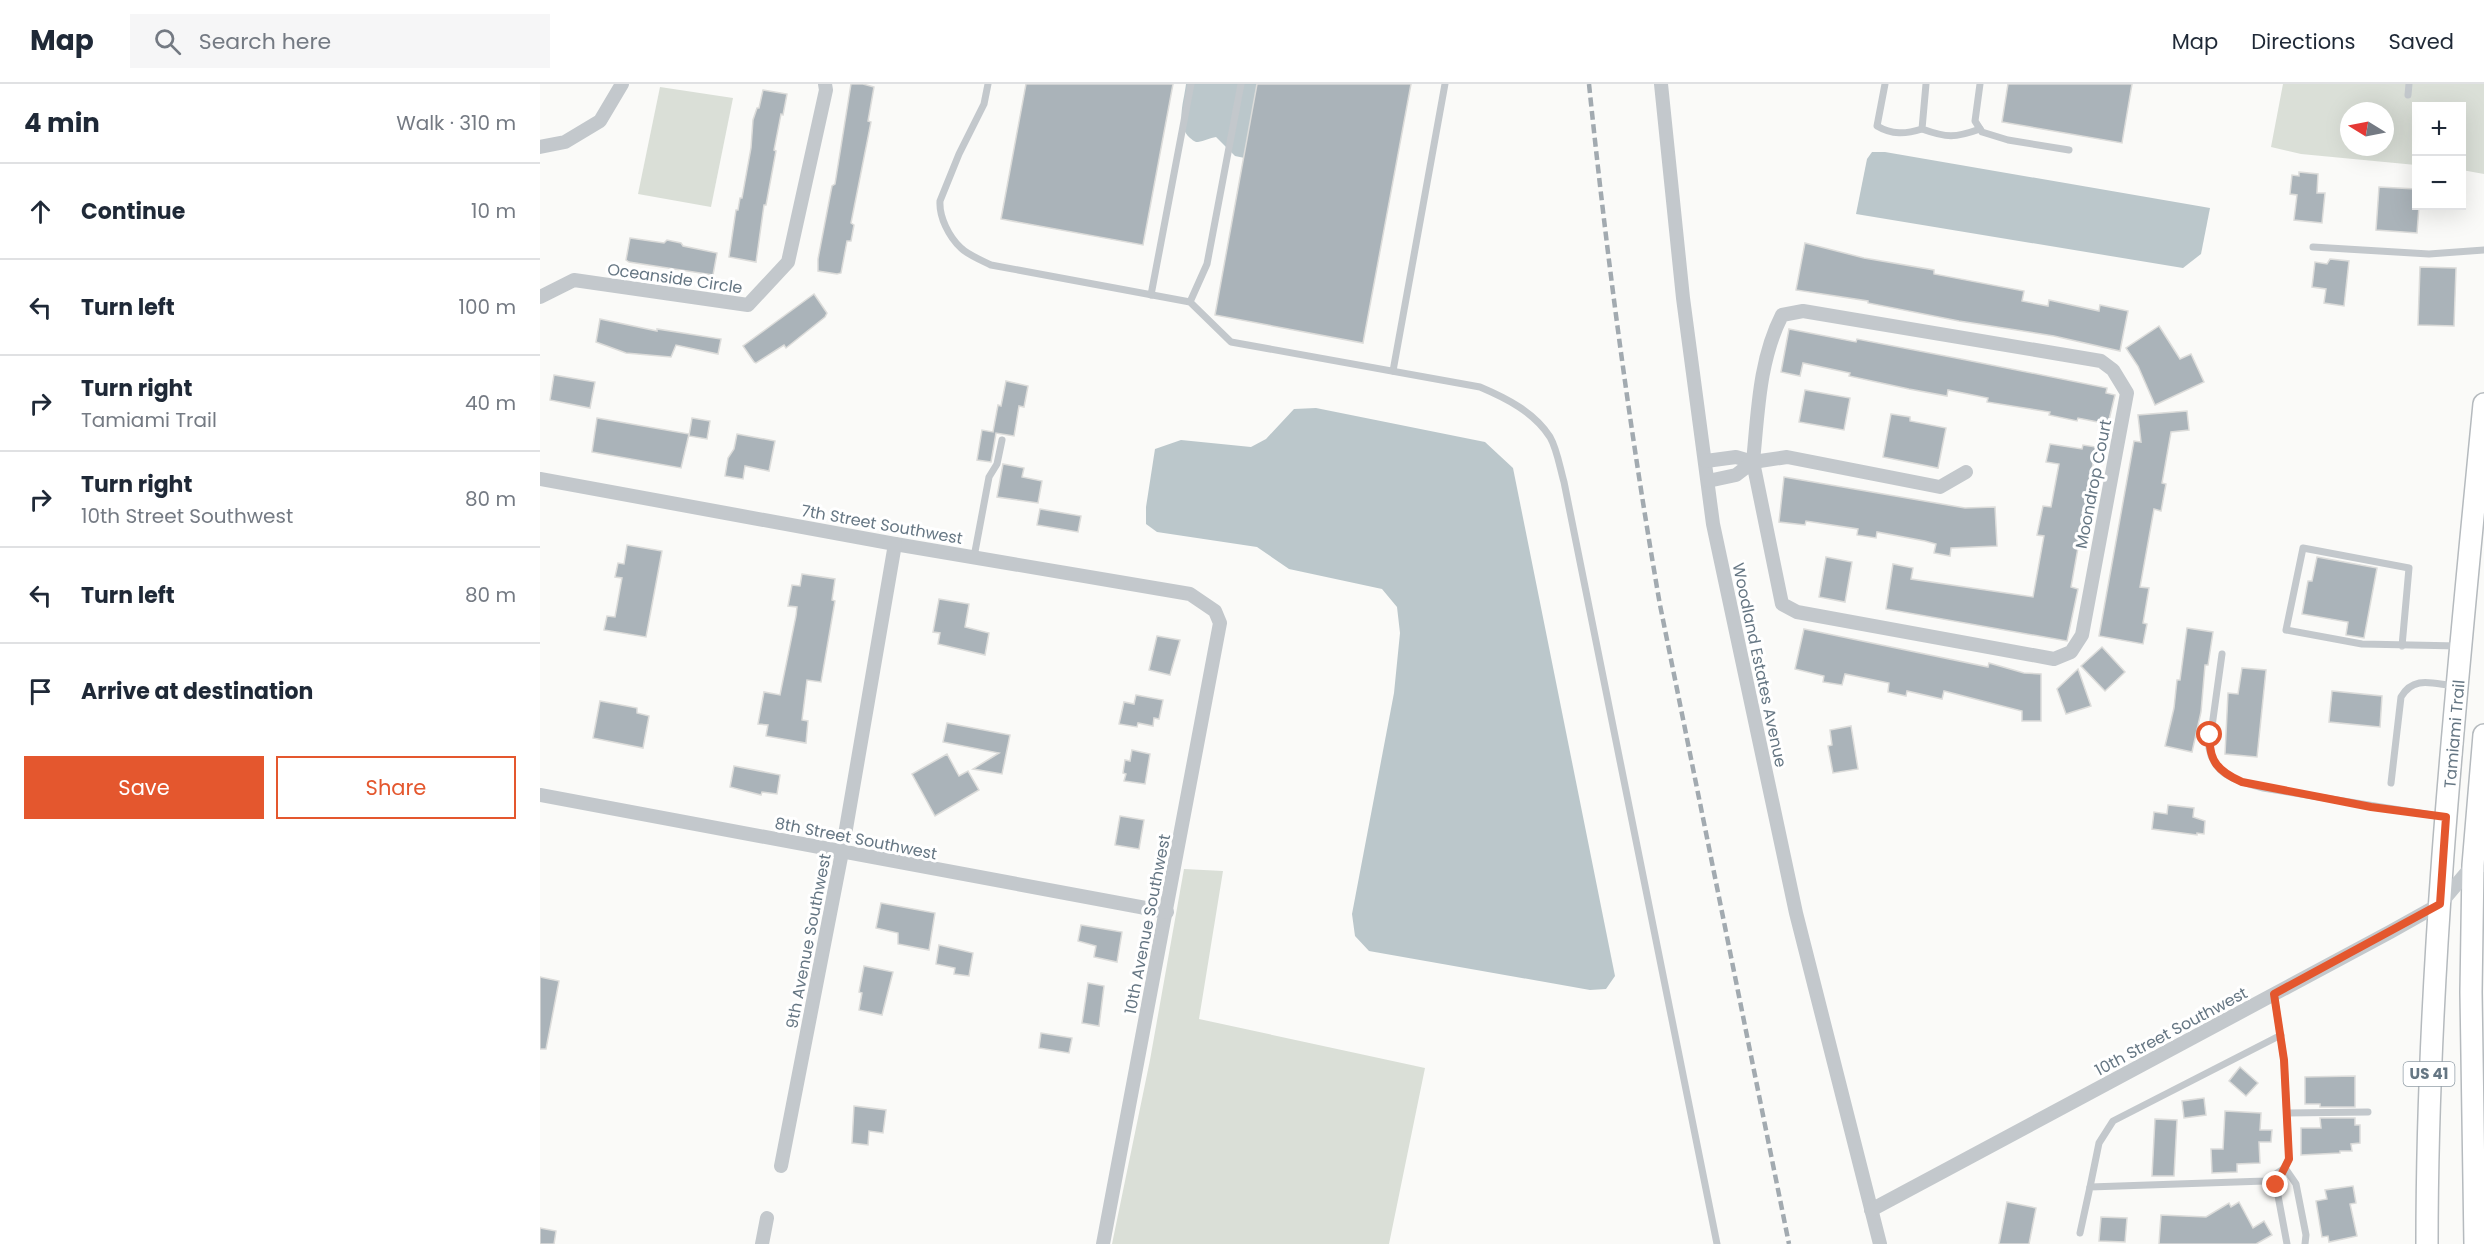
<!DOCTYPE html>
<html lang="en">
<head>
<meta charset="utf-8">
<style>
  :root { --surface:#fff; --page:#f6f6f7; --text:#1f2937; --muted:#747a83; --line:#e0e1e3; --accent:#e4572e }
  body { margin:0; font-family:Poppins,sans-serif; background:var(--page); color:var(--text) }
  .controls { position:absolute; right:18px; top:18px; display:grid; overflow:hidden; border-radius:0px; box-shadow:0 6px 24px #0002 }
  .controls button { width:54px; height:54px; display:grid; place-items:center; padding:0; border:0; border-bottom:2px solid var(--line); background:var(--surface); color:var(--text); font:30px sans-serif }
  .compass { position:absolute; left:1800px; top:18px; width:54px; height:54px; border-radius:50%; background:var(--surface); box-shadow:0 6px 24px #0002; rotate:280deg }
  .stop { position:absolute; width:18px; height:18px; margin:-14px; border:4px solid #e4572e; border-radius:50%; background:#fff }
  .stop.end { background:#e4572e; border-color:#fff; box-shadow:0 2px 6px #0008 }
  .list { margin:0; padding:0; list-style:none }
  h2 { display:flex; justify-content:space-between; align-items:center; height:78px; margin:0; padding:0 24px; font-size:26px }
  h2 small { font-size:20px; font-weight:400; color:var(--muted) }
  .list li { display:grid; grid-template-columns:39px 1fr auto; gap:18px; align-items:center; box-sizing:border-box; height:96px; padding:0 24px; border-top:2px solid var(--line) }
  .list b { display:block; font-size:22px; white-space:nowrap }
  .list p { margin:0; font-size:20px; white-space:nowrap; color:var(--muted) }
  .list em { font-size:20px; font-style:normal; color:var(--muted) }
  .actions { display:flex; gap:12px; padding:18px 24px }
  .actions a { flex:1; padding:14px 0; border:2px solid var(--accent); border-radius:0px; text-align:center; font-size:21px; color:var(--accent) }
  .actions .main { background:var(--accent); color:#fff }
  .icon { flex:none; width:33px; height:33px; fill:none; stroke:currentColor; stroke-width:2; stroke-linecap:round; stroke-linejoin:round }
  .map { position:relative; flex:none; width:1944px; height:1160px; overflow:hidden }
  header { display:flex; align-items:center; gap:36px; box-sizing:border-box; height:84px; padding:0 30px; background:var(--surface); border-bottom:2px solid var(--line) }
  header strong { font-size:28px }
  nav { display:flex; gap:33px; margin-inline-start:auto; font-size:21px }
  .search { width:420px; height:54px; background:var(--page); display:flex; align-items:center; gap:15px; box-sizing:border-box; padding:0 21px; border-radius:0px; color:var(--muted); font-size:22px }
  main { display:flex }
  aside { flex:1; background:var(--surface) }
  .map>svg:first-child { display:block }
  .green { fill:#dadfd7; fill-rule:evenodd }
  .water { fill:#bbc7cb }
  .building { fill:#aab3b9; stroke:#dcdcda; stroke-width:1.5 }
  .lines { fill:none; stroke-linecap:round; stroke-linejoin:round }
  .primary-casing { stroke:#b5babe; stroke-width:24 }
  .service { stroke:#c3c8cc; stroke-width:7 }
  .minor { stroke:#c3c8cc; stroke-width:14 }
  .primary { stroke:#fff; stroke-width:21 }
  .rail { stroke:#a2aab0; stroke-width:4.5; stroke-dasharray:9 4.5; stroke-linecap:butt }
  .route { stroke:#e4572e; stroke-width:8 }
  .labels { text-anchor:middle; stroke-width:6; stroke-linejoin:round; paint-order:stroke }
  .shield { fill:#fff; stroke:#939fa8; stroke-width:1.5 }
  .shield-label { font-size:15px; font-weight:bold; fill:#657683 }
  .street-label { font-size:16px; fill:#657683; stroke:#fff }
</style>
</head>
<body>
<header>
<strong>Map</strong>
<div class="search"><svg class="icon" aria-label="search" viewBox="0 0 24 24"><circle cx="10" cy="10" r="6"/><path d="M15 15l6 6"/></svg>Search here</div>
<nav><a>Map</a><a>Directions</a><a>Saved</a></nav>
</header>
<main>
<aside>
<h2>4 min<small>Walk · 310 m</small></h2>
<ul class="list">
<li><svg class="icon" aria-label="ahead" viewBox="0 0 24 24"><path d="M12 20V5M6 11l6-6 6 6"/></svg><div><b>Continue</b></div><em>10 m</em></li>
<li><svg class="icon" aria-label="left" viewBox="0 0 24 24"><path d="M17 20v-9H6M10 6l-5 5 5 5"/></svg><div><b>Turn left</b></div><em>100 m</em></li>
<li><svg class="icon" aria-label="right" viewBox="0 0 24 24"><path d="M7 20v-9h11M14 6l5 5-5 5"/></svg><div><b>Turn right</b><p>Tamiami Trail</p></div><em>40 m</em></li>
<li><svg class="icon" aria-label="right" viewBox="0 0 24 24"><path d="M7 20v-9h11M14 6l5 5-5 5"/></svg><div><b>Turn right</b><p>10th Street Southwest</p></div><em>80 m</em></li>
<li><svg class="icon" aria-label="left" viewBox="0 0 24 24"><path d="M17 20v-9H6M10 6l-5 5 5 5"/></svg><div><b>Turn left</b></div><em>80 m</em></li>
<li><svg class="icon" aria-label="arrive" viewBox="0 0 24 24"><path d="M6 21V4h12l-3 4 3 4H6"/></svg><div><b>Arrive at destination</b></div></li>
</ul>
<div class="actions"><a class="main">Save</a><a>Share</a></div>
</aside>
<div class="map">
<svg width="1944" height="1160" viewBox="0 0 1944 1160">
  <rect width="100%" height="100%" fill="#fafaf8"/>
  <!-- green -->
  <g class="green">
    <path d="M1743,0H1944V90L1922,86V22H1876V81L1761,70L1731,63ZM1809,27H1845V63H1809Z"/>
    <polygon points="120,3 193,14 171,123 98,110"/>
    <polygon points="644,785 683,787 659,935 885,984 849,1160 572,1160 610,976"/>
  </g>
  <!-- water -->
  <g class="water">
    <path d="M646,0H767L719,77L695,72L676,53C670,54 664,57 658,58C654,58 653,56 650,54C635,40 644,18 646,0Z"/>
    <polygon points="1332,68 1345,68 1670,124 1661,170 1643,184 1316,130 1327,75"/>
    <polygon points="776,324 945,358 973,384 1075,892 1066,905 1050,906 829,867 815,852 812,830 854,609 860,549 857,523 842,505 749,485 717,463 617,448 606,440 606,423 615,365 641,356 711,363 726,355 754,325"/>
  </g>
  <!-- building -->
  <g class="building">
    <polygon points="311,0 323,0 334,3 328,37 331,38 311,139 314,141 311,157 307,157 301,189 297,190 278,187 278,175 292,102 295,100"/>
    <polygon points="486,0 633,0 603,161 461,135"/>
    <polygon points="717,0 871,0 823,259 675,231"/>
    <polygon points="1468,0 1592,0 1582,59 1462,38"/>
    <polygon points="223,6 247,10 243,31 241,30 234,66 236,67 226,121 224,121 216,178 189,173 196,126 198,126 200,114 202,114 211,64 213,36 217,24 219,24"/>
    <polygon points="1759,88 1778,90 1777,109 1785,109 1782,139 1754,136 1757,111 1750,110 1752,91 1759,92"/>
    <polygon points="1839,103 1876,105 1876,122 1879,122 1877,149 1836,146"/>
    <polygon points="90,154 124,159 127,156 141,159 143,162 177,169 173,191 89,178 86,176"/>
    <polygon points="1265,159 1324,174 1394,186 1394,190 1484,207 1482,217 1508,222 1509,216 1559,227 1560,221 1588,227 1580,267 1514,252 1419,237 1328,219 1328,217 1256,206"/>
    <polygon points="1790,175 1809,177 1804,222 1784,219 1786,205 1772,203 1775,178 1787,180"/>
    <polygon points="1880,183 1916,184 1914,242 1878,241"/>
    <polygon points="274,210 287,229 285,233 246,264 244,261 216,279 214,278 203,262"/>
    <polygon points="60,235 117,247 117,245 181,255 178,270 136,261 131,273 86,269 56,258"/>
    <polygon points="1619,242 1640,275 1651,270 1664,298 1615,321 1598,282 1586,264"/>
    <polygon points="1249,245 1316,258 1317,255 1421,275 1567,304 1566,309 1575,311 1568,340 1538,334 1537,337 1509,331 1510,328 1447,318 1448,314 1408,306 1407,312 1369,305 1309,292 1310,289 1263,279 1260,292 1241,288"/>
    <polygon points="14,291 55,298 50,324 10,316"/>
    <polygon points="466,297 488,302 484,323 479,322 474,352 456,349 451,378 437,376 442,346 453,348 458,321 461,322"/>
    <polygon points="1265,306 1310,314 1304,346 1259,338"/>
    <polygon points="1647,327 1649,346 1631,348 1622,399 1626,400 1621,427 1614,425 1600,503 1609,504 1603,539 1607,540 1603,560 1559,552 1594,357 1601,358 1598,331"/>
    <polygon points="1351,330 1370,333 1370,337 1406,344 1398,384 1343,373"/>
    <polygon points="57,334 149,350 141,384 52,368"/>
    <polygon points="152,334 170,337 167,355 149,352"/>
    <polygon points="197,350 235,357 229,387 205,382 203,395 185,392 188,374 194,365"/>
    <polygon points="1510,360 1542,365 1543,361 1556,363 1531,503 1538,505 1527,557 1346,525 1353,480 1373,484 1371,495 1493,513 1504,452 1497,451 1503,422 1511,423 1519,380 1506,378"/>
    <polygon points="463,380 484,384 482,393 502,397 498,419 457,413"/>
    <polygon points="1244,393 1425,424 1455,423 1457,462 1411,464 1410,472 1394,469 1396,460 1385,457 1337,448 1336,454 1317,451 1318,445 1266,437 1265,441 1239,438"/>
    <polygon points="500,425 541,432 538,448 497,441"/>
    <polygon points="87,461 122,467 106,553 64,546 67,532 75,533 82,494 75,493 78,479 84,480"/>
    <polygon points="1286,473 1312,478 1305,518 1279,513"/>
    <polygon points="1777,473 1837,484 1824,554 1806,551 1808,538 1762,530 1768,497 1772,497"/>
    <polygon points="262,490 295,495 292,516 295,517 281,598 267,596 262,636 268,637 266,659 226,652 228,641 218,640 224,608 240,611 256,532 257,523 248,522 252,501 260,502"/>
    <polygon points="399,515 429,520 425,543 449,549 445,571 398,560 400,549 393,548"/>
    <polygon points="1647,544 1673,548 1668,581 1665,581 1661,628 1652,668 1625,662 1634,624 1637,596 1640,596"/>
    <polygon points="1264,545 1448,583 1449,579 1484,589 1501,590 1501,637 1482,637 1482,627 1404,607 1402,615 1367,607 1366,612 1348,608 1349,599 1305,590 1302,601 1283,598 1284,592 1255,585"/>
    <polygon points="617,552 640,556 630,591 609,586"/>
    <polygon points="1562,563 1585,588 1565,607 1541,582"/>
    <polygon points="1702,584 1726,586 1717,673 1685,670 1688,609 1698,610"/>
    <polygon points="1538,585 1551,622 1526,630 1517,605"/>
    <polygon points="1792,607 1842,612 1840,643 1789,638"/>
    <polygon points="596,611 623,616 619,635 614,634 613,642 598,639 597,643 579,640 584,618 594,620"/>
    <polygon points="60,617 97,624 97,629 109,632 103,664 53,654"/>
    <polygon points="407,639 470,651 462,690 433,685 459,669 403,658"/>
    <polygon points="1311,642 1318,685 1293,689 1288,662 1292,661 1290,646"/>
    <polygon points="592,666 610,670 605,700 584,697 586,690 583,689 585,676 590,677"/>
    <polygon points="407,670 419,692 428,687 439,706 395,732 372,690"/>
    <polygon points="194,682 240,691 237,710 222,708 221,711 190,703"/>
    <polygon points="1628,721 1654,724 1653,733 1665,737 1664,750 1657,749 1657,751 1612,745 1614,728 1627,730"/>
    <polygon points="580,732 604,736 599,765 575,761"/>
    <polygon points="341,819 395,829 389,866 358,860 358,849 336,844"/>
    <polygon points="541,841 582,848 577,878 554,873 556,862 538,857"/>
    <polygon points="399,861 433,869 429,892 414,890 415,884 396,880"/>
    <polygon points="324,882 353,888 342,931 319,926 322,909 319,908"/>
    <polygon points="0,893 19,897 6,965 0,965"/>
    <polygon points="548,899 564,902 559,942 542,939"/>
    <polygon points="501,949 532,954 529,969 499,964"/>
    <polygon points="1700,983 1718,999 1706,1012 1689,997"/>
    <polygon points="1815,992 1815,1023 1780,1023 1780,1020 1765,1020 1765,993"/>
    <polygon points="1664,1014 1666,1031 1644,1034 1642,1017"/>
    <polygon points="314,1022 346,1026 343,1049 329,1047 328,1061 312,1059"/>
    <polygon points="1685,1027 1721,1029 1720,1046 1732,1046 1731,1058 1719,1058 1720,1079 1697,1080 1697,1088 1672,1089 1671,1065 1683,1065"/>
    <polygon points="1780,1034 1815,1034 1815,1041 1820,1041 1820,1059 1811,1060 1812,1067 1800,1067 1800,1069 1761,1071 1761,1044 1781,1044"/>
    <polygon points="1615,1035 1637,1036 1634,1092 1612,1092"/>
    <polygon points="1813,1102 1816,1119 1810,1120 1817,1152 1789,1158 1788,1152 1782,1153 1776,1117 1787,1115 1785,1106"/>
    <polygon points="1467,1118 1496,1124 1489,1160 1459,1160"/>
    <polygon points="1699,1118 1713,1144 1724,1137 1732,1151 1716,1160 1619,1160 1621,1131 1666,1133 1689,1119 1691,1123"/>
    <polygon points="1561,1133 1587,1134 1585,1158 1559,1157"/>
    <polygon points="0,1144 16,1147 14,1160 0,1160"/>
  </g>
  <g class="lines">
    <defs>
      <g id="primary">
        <path d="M1887,1160C1887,879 1917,599 1944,320"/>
        <polyline points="1935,1160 1931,908 1933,781 1944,651"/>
      </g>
    </defs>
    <!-- primary casing -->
    <use href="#primary" class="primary-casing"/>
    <!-- service -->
    <g class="service">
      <path d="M448,0L444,20L419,70L400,117C399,133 409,153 421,164C428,171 441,176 451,181L650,218L691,258L940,303C966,314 994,328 1010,353C1017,365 1020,384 1024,398L1177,1160"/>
      <path d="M1345,0L1337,42C1352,51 1366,50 1382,45"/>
      <path d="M1386,0L1382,45C1407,54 1415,54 1440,45"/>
      <polyline points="1440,0 1435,37 1442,48 1468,56 1529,66"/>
      <polyline points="1868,11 1869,0"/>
      <polyline points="1773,163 1889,170 1944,166"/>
      <polyline points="611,211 651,0"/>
      <polyline points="650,218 667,180 701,0"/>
      <polyline points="853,287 905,0"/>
      <polyline points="434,473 449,393 457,380 462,356"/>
      <polyline points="1862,562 1869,484 1763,464 1746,546 1822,560 1919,562"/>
      <path d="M1682,570L1669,664C1674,692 1699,698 1723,704L1904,733"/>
      <path d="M1851,699L1861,613C1874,591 1893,600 1915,602"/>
      <polyline points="1734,910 1744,976 1749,1075 1736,1101 1747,1160"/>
      <polyline points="1747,1029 1828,1028"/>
      <polyline points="1550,1103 1559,1059 1573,1037 1741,951"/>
      <polyline points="1540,1149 1550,1103 1725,1097 1745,1084 1756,1100 1766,1151 1765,1160"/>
    </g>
    <!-- minor -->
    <g class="minor">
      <polyline points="1121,0 1143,214 1173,440 1256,829 1340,1160"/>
      <polyline points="0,63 25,58 60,37 82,0"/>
      <polyline points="0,213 34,196 208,221 248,178 286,6 285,0"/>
      <polyline points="1166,377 1196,373 1213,378 1247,373 1400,403 1426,388"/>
      <polyline points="0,395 355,460 650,510 675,527 680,539 563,1160"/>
      <path d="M1168,397L1196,391L1213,378C1218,328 1219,276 1242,231L1263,227L1561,277L1573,286L1587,309L1542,551L1531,568L1514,575L1257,528L1242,520L1213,378"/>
      <polyline points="0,711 627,828"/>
      <polyline points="241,1082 302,768 355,460"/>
      <polyline points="1331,1126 1850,848 1900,820 1933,781 1944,781"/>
      <polyline points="222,1160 227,1134"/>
    </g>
    <!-- primary -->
    <use href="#primary" class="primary"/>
    <!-- rail -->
    <path class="rail" d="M1049,0C1067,175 1090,348 1120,521L1249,1160"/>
  </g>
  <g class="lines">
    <!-- route -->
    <path class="route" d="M1670,651C1668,677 1679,688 1702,698L1831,723L1906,733L1900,820L1734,910L1744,976L1749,1075L1736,1101"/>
  </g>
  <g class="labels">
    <!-- shield labels -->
    <rect class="shield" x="1863.5" y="978" width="51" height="24" rx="4.5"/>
    <g class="shield-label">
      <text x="1889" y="995">US 41</text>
    </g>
    <!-- street labels -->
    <g class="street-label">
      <text transform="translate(135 194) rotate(8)" y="6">Oceanside Circle</text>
      <text transform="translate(1553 400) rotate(-79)" y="6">Moondrop Court</text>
      <text transform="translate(342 440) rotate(10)" y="6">7th Street Southwest</text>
      <text transform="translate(1220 581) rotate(78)" y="6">Woodland Estates Avenue</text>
      <text transform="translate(1914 650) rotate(-85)" y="6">Tamiami Trail</text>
      <text transform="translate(316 754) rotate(11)" y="6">8th Street Southwest</text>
      <text transform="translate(607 840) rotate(-79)" y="6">10th Avenue Southwest</text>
      <text transform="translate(268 857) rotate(-79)" y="6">9th Avenue Southwest</text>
      <text transform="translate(1631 947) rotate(-28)" y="6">10th Street Southwest</text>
    </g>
  </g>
</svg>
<div class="controls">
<button>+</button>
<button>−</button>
</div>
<svg class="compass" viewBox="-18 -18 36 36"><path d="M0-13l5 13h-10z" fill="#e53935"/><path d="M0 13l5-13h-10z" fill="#747a83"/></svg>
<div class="stop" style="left:1670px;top:651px"></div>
<div class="stop end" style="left:1736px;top:1101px"></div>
</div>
</main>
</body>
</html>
